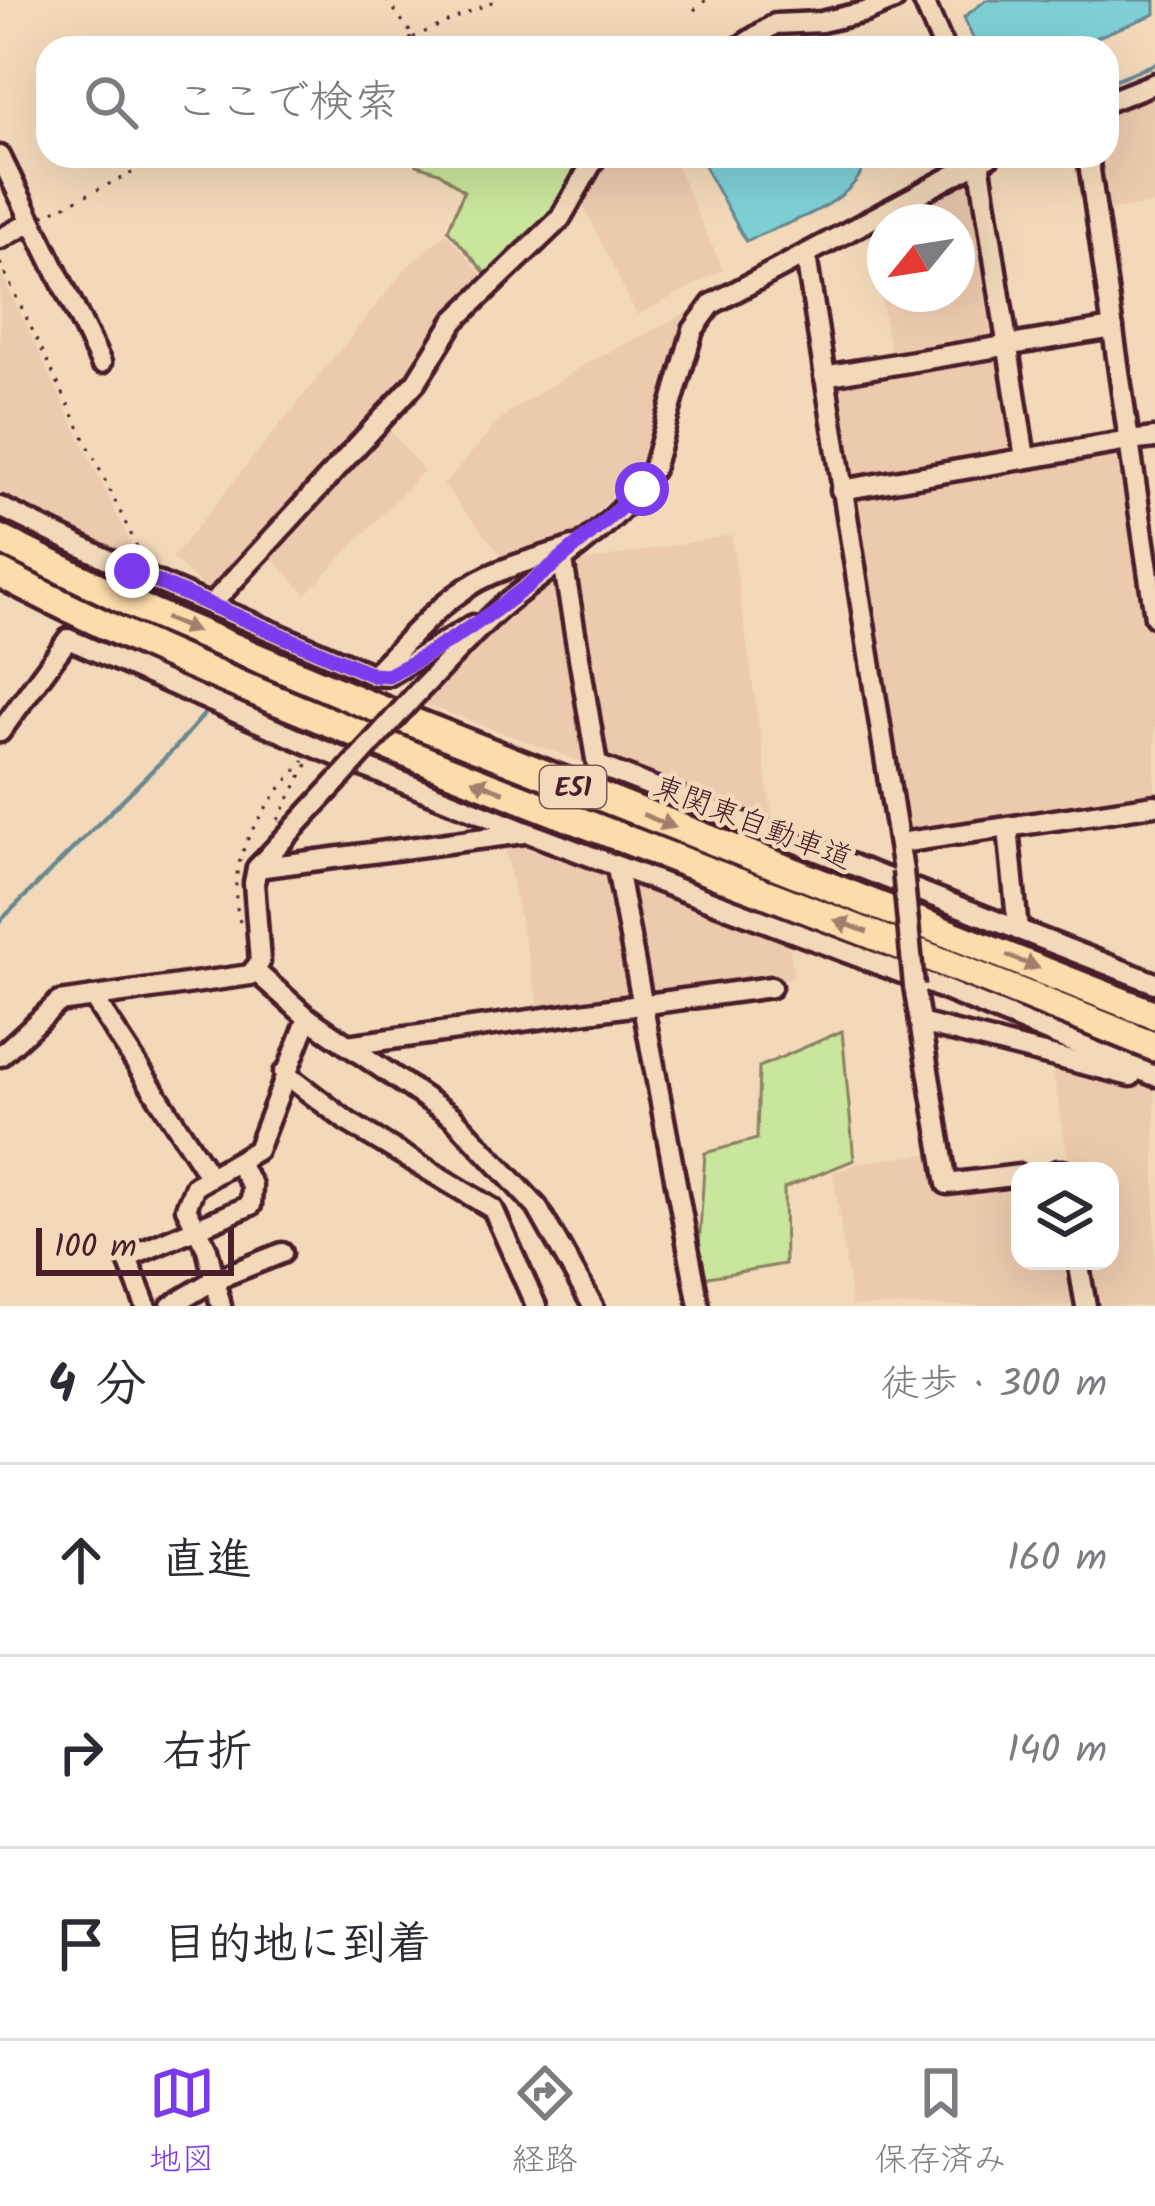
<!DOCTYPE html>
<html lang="ja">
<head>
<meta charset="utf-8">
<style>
  :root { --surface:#fff; --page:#f7f7f7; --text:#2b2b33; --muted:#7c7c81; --line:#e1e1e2; --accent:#7c3aed }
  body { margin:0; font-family:Kalam,"Klee One",sans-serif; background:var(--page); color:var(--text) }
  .controls { position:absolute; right:36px; bottom:36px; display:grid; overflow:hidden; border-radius:24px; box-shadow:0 12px 48px #0002 }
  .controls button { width:108px; height:108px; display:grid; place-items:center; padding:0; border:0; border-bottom:3px solid var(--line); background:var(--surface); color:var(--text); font:60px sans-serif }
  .compass { position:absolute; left:867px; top:204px; width:108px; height:108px; border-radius:50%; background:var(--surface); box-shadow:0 12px 48px #0002; rotate:240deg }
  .scale { position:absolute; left:36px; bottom:30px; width:198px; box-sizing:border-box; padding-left:12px; border:6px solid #4a1f2b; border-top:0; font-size:33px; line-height:42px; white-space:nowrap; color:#4a1f2b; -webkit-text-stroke:9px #f3d9ba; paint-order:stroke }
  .stop { position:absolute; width:36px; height:36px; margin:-27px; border:9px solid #7c3aed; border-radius:50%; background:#fff }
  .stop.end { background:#7c3aed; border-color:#fff; box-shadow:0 3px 12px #0008 }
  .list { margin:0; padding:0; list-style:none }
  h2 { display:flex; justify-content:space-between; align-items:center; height:156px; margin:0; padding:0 48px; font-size:51px }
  h2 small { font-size:39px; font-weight:400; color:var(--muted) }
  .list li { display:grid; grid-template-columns:78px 1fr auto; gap:36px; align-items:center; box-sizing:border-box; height:192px; padding:0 48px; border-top:3px solid var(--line) }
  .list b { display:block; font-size:45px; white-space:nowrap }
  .list em { font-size:39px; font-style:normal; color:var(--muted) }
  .icon { flex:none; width:66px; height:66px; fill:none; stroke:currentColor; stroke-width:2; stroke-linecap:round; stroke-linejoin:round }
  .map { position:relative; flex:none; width:1155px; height:1306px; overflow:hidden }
  .search { position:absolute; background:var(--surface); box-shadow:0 12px 48px #0002; left:36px; right:36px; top:36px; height:132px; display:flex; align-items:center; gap:30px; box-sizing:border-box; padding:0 42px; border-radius:36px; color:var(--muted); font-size:45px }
  .sheet { height:732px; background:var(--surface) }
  nav { display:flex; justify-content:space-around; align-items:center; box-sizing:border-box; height:168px; border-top:3px solid var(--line); background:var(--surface); font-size:33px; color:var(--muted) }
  nav a { display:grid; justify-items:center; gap:6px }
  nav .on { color:var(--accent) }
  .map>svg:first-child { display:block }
  .built { fill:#eccaae; fill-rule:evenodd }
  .green { fill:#cae59c; stroke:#8a8264; stroke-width:3 }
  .water { fill:#7ed0d5; stroke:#698991; stroke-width:3 }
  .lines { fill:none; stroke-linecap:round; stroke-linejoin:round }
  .stream { stroke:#698991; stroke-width:4.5 }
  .minor-casing { stroke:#4a1f2b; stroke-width:27 }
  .highway-casing { stroke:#4a1f2b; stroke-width:36 }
  .path { stroke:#4a1f2b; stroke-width:3; stroke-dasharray:3 9; stroke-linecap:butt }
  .minor { stroke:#f3d9ba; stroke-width:18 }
  .highway { stroke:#fddcac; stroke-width:27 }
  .minor-bridge-casing { stroke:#4a1f2b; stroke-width:27; stroke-linecap:butt }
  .minor-bridge { stroke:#f3d9ba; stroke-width:18 }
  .oneway { fill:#a47e6c }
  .route { stroke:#7c3aed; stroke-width:15 }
  .labels { text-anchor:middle; stroke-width:9; stroke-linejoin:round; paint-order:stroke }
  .shield { fill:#f3d9ba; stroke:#7d5756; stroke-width:3 }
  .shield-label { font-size:27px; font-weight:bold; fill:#4a1f2b }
  .street-label { font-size:30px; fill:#4a1f2b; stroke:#f3d9ba }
</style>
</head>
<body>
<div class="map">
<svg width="1155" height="1306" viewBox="0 0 1155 1306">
  <rect width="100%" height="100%" fill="#f3d9ba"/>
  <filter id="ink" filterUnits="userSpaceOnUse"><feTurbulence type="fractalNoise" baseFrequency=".00833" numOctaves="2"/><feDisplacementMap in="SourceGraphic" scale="24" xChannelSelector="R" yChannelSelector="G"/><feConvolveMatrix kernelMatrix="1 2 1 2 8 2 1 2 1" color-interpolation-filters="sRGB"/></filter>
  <g filter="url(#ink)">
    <!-- built -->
    <g class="built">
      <polygon points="1155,91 1155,204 1102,211 1094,156 1107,156 1107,111"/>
      <polygon points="607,156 672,156 723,270 637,315 582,203"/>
      <path d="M976,171L1000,341L891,355L868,229ZM885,222H957V294H885Z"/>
      <polygon points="446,233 483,276 444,319 408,375 210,592 172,558 408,266"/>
      <polygon points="0,271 134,551 130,561 0,492"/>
      <polygon points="692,310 637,472 570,539 507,562 443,485 506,414 582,366"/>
      <polygon points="1002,352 1019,453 849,482 834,381"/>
      <polygon points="386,426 424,471 306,594 266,552"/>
      <polygon points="1126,448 1155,657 1155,799 906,835 848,495"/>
      <polygon points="731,535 774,829 607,758 571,564"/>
      <polygon points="560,573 590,765 419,702 509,613"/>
      <polygon points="528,837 615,873 638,999 540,1012 503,840"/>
      <polygon points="630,878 788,937 794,978 654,999"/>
      <polygon points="1052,1066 1155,1089 1155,1306 1092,1306 1085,1261 1110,1261 1110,1171 1070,1171"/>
      <polygon points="934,1153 945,1195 1020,1183 1020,1261 1072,1261 1079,1306 852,1306 833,1173 863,1162"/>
    </g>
    <!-- green -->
    <g class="green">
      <polygon points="413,156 585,156 557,209 487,275 448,230 464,191 439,172 417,165"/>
      <polygon points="842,1031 854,1160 784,1188 785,1264 697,1279 705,1153 757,1139 759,1067"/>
    </g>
    <!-- water -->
    <g class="water">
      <polygon points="986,0 1155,0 1155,14 1070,48 977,48 964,17"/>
      <path d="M702,156H855L863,169C846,208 782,224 746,241L706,170Z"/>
    </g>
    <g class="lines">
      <!-- stream -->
      <g class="stream">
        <polyline points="1107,83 1155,64"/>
        <polyline points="0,921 174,749 208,710"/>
      </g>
      <defs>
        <g id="minor">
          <polyline points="923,0 944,48"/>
          <polyline points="738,48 775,24 821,22 865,12 894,0"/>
          <polyline points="1107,102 1155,83"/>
          <polyline points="0,156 101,363"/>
          <polyline points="1088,156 1129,441 1155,438"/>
          <polyline points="979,161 1025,458"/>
          <polyline points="0,239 31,222"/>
          <polyline points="806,256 903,871"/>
          <polyline points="824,376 1113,328"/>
          <polyline points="841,490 1129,441 1155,617"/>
          <polyline points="0,507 132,571 373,675 388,676 473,625"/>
          <polyline points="563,561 597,765 1155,983"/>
          <polyline points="211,605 416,382 454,321 560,219 596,156"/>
          <path d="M373,675C409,640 443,596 490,575C517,563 546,556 573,547"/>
          <path d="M418,692C446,664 473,632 503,606C549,568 625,520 653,469L693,330L712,304L990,156"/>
          <polyline points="0,732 68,639 320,749 529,833 926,982 1155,1076"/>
          <polyline points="1008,828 1018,930"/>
          <polyline points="900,843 1155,805"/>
          <polyline points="257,868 524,833"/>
          <polyline points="617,868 699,1306"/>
          <polyline points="254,970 308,1018 453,1117 537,1207 593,1306"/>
          <polyline points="914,986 947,1184 1020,1175"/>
          <polyline points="93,997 210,1177"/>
          <polyline points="920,1023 1131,1076"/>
          <polyline points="347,1045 771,987"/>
          <polyline points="0,1056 59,1002 250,975 260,962 254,883 257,868 341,777"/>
          <polyline points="284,1073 348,1122 493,1209 536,1306"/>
          <polyline points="1057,1171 1063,1171"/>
          <polyline points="1078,1261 1086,1306"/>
          <polyline points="146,1306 127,1258 251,1205 252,1185 237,1162"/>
          <polyline points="171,1306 214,1280 282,1253"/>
          <polyline points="221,1306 207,1249 186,1208 195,1186 257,1150 308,1018"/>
        </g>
        <g id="highway">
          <polyline points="0,539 145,610 359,701 1155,1015"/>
          <path d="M0,573C145,649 298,710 451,771C685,864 922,951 1155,1047"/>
        </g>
      </defs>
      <!-- minor casing -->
      <use href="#minor" class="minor-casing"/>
      <!-- highway casing -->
      <use href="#highway" class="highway-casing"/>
      <!-- path -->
      <g class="path">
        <polyline points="387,0 414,37 391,48"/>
        <polyline points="694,10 706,0"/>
        <polyline points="421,48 414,37 496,0"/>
        <polyline points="43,216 167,156"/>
        <polyline points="0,263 140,553 138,558"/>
        <polyline points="278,820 310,759"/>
        <path d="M240,922C222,857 264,806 304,761"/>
      </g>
      <!-- minor -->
      <use href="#minor" class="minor"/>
      <!-- highway -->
      <use href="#highway" class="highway"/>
      <defs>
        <g id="minor-bridge">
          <polyline points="341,777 418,692"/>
          <polyline points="903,871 914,986"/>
        </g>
      </defs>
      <!-- minor-bridge casing -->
      <use href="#minor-bridge" class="minor-bridge-casing"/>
      <!-- minor-bridge -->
      <use href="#minor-bridge" class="minor-bridge"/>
    </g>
    <!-- one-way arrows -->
    <defs><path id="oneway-solid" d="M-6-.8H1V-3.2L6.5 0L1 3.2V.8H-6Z" transform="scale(3)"/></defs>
    <g class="oneway">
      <use href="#oneway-solid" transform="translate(181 625) rotate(23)"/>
      <use href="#oneway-solid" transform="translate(488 786) rotate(-158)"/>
      <use href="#oneway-solid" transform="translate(659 821) rotate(22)"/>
      <use href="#oneway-solid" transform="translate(851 926) rotate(-160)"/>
      <use href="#oneway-solid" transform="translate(1023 962) rotate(21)"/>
    </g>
  </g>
  <g class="lines" filter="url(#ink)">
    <!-- route -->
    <path class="route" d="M132,571L373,675L388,676C487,625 559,562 642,489"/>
  </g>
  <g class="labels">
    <!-- shield labels -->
    <rect class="shield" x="540" y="766" width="66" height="42" rx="9"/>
    <g class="shield-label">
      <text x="573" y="796">E51</text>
    </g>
    <!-- street labels -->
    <g class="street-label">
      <text transform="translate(753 822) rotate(21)" y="10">東関東自動車道</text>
    </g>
  </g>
</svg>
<div class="controls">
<button><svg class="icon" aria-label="layers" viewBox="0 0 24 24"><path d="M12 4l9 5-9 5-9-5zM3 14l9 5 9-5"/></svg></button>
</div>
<svg class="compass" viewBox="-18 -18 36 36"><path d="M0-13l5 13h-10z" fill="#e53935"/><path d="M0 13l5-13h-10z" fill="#7c7c81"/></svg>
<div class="scale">100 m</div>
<div class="stop" style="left:642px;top:489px"></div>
<div class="stop end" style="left:132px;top:571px"></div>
<div class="search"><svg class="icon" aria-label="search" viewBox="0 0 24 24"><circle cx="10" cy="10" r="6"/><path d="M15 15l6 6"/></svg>ここで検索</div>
</div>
<section class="sheet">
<h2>4 分<small>徒歩 · 300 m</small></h2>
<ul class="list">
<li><svg class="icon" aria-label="ahead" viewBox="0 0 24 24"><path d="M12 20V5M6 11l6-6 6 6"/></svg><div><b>直進</b></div><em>160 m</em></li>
<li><svg class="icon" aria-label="right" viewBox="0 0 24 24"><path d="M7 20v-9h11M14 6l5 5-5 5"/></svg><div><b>右折</b></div><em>140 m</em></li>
<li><svg class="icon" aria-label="arrive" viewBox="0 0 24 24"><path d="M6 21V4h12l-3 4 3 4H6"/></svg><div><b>目的地に到着</b></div></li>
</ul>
</section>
<nav>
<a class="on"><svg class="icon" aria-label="map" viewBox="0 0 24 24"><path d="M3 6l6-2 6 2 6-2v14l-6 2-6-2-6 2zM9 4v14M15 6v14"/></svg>地図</a>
<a><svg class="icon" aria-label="directions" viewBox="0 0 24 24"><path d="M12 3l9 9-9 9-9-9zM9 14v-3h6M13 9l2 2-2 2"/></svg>経路</a>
<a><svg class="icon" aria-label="saved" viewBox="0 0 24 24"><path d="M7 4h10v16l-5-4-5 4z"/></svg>保存済み</a>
</nav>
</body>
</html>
